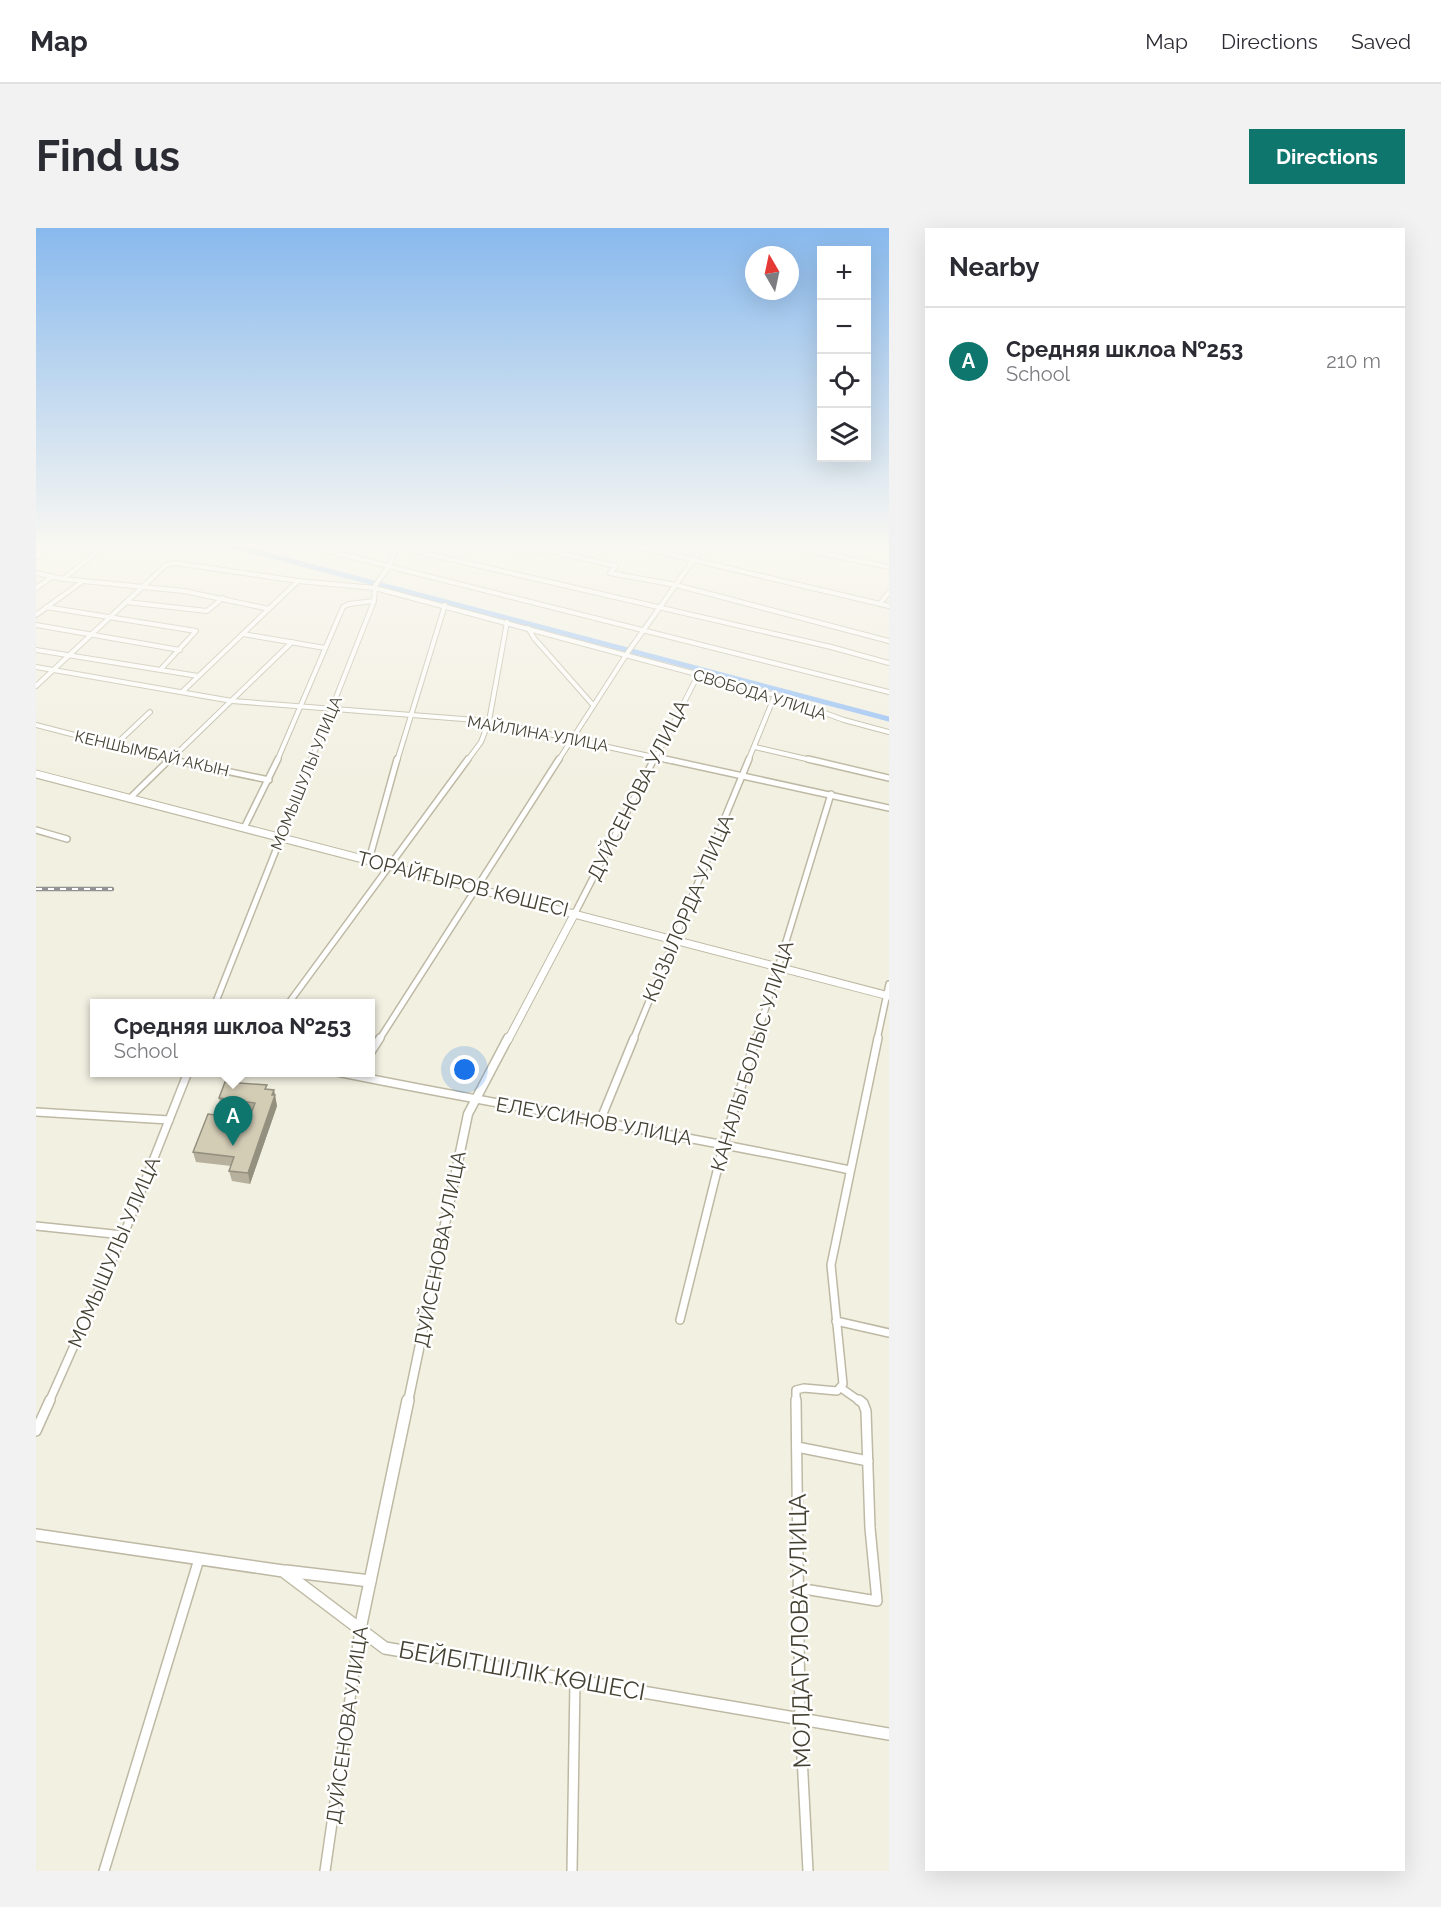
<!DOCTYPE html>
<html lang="en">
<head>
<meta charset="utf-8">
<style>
  :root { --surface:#fff; --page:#f2f2f3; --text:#2b2b33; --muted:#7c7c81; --line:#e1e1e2; --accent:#0f766e }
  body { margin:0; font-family:Raleway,sans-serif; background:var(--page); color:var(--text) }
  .controls { position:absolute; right:18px; top:18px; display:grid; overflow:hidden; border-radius:0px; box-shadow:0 6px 24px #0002 }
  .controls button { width:54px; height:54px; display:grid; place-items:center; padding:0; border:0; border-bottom:2px solid var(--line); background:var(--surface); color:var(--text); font:30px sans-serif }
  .compass { position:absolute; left:709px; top:18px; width:54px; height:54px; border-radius:50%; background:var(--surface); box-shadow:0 6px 24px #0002; rotate:351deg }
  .you { position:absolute; left:429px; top:842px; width:21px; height:21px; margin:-15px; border:4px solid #fff; border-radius:50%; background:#1a73e8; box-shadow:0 0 0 9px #1a73e833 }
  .badge { display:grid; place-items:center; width:39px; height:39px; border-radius:50%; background:var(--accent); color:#fff; font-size:20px; font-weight:700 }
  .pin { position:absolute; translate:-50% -50px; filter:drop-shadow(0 2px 3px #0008) }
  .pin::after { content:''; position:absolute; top:32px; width:21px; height:18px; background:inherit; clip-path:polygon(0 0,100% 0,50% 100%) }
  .popup { position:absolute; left:54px; top:771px; width:285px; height:78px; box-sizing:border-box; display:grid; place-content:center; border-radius:0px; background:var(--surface); filter:drop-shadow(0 2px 4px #0005); font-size:20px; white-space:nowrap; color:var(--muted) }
  .popup b { font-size:22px; color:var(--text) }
  .popup::after { content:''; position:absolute; left:50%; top:100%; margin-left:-12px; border:12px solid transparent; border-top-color:var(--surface) }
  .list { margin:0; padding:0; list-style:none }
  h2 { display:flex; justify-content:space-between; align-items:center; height:78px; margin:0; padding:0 24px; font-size:26px }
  h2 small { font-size:20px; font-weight:400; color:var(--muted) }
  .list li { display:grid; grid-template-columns:39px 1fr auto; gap:18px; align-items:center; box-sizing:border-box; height:108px; padding:0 24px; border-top:2px solid var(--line) }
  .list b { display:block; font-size:22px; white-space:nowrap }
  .list p { margin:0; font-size:20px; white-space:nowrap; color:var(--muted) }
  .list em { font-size:20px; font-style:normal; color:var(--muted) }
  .icon { flex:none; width:33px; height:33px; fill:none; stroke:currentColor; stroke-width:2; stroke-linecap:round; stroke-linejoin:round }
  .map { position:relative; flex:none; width:853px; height:1643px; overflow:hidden; border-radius:0px }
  header { display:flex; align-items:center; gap:36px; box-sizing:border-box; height:84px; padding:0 30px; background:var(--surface); border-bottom:2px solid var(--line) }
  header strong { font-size:28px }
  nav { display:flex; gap:33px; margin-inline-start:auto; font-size:21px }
  .intro { display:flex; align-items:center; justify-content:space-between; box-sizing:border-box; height:144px; padding:0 36px }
  h1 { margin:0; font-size:42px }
  .button { padding:15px 27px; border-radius:0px; background:var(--accent); color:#fff; font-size:21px; font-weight:700 }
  main { display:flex; gap:36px; padding:0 36px }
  aside { flex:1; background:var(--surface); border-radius:0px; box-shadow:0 6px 24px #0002 }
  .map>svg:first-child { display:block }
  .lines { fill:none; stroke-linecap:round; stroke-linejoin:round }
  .canal { stroke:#98c1f5; stroke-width:5 }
  .minor-far3-casing { stroke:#beb9a4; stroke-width:6 }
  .minor-far2-casing { stroke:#beb9a4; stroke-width:8 }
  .minor-far1-casing { stroke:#beb9a4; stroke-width:10 }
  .minor-casing { stroke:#beb9a4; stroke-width:12 }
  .tertiary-far2-casing { stroke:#beb9a4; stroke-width:9 }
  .tertiary-far1-casing { stroke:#beb9a4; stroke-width:11 }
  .tertiary-casing { stroke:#beb9a4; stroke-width:14 }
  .minor-far3 { stroke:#fff; stroke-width:4 }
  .minor-far2 { stroke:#fff; stroke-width:5 }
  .minor-far1 { stroke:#fff; stroke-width:7 }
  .minor { stroke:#fff; stroke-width:9 }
  .tertiary-far2 { stroke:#fff; stroke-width:7 }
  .tertiary-far1 { stroke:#fff; stroke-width:8 }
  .tertiary { stroke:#fff; stroke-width:11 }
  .rail-casing { stroke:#939393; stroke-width:4.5 }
  .rail { stroke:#fff; stroke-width:2; stroke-dasharray:6; stroke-linecap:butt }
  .wall { fill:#b6b09d }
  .shaded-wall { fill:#94907f }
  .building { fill:#d4cdb6; stroke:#94907f; stroke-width:1.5 }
  .labels { text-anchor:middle; stroke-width:5; stroke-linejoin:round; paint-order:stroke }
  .far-street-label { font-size:16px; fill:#444032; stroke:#fff }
  .street-label { font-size:20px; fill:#444032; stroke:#fff }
  .near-street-label { font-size:24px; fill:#444032; stroke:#fff }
</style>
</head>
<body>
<header>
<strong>Map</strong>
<nav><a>Map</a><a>Directions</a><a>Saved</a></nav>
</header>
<div class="intro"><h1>Find us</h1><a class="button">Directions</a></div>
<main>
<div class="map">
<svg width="853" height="1643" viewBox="0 0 853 1643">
  <rect width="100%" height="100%" fill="#f2f0e1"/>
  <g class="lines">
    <!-- canal -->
    <polyline class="canal" points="194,317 853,491"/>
    <defs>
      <g id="minor-far3">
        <polyline points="102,317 126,321"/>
        <polyline points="268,317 853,464"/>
        <polyline points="457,317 485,323 511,322 580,338 574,345 640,357 853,413"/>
        <polyline points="594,317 853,378"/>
        <polyline points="747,317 853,339"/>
        <polyline points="362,319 795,419 853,435"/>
        <polyline points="0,329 16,317"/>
        <polyline points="0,345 27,351 148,363 233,381"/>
        <polyline points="27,351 70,317"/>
        <polyline points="0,360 16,349"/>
        <polyline points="90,374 171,383 187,370"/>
        <polyline points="844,376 853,364"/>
        <polyline points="10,379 160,403 125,441"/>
        <polyline points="0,387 47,353"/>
        <polyline points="0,397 144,422"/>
        <polyline points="492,400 498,410 557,477"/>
        <polyline points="207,406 289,420"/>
        <polyline points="0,422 162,448"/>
        <polyline points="0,439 196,473 453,493 636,533"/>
        <polyline points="0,458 130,337 139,335 262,353 339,360 739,467 808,492 853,504"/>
        <polyline points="147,463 262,353"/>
        <polyline points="0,497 139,533"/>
        <polyline points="78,518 114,484"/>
        <polyline points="719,519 779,533"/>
        <polyline points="133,533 256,414"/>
        <polyline points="241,533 307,379 313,376 338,373"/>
        <polyline points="275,533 338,373 339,358 353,338 362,318"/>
        <polyline points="361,533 409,377"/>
        <polyline points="431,533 445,514 453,493 471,394"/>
        <polyline points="522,533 592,424 668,317"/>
        <polyline points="618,533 662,447"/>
        <polyline points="712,533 739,467"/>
      </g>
      <g id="minor-far2">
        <polyline points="132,531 233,552"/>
        <polyline points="629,531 853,580"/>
        <polyline points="772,531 853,550"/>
        <polyline points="94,570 134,531"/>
        <polyline points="208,600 242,531"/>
        <polyline points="0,602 31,611"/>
        <polyline points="333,632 361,531"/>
        <polyline points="539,685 618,531"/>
        <polyline points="179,776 276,531"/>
        <polyline points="252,776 432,531"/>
        <polyline points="343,812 523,531"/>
        <polyline points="597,812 713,531"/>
        <polyline points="720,812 795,566"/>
        <polyline points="841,812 853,756"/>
      </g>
      <g id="minor-far1">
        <polyline points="335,824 344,810"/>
        <path d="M301,844C472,879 644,906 814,942"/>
        <polyline points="0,884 133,892"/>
        <polyline points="564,893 598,810"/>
        <polyline points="0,998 87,1007"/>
        <polyline points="644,1092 688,915 720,810"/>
        <polyline points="800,1093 853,1105"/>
        <polyline points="805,1160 825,1174"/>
        <polyline points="13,1174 92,996 152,844"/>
        <polyline points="760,1174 760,1162 768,1160 801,1163 807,1156 795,1037 842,810"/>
      </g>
      <g id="minor">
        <polyline points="760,1172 764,1490 772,1643"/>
        <polyline points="0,1203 14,1172"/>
        <polyline points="761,1219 832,1233"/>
        <polyline points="762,1360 841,1373 834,1300 830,1183 827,1175 823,1172"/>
        <polyline points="68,1643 163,1331"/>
        <polyline points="289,1643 324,1402"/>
        <polyline points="536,1643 539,1452"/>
      </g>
      <g id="tertiary-far2">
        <polyline points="0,546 853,768"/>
        <polyline points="472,812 539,685"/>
      </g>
      <polyline id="tertiary-far1" points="372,1174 432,886 472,810"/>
      <g id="tertiary">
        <polyline points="0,1307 247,1343 349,1420 853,1506"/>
        <polyline points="250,1343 334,1353"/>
        <polyline points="324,1401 372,1172"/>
      </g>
    </defs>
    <!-- minor-far3 casing -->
    <use href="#minor-far3" class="minor-far3-casing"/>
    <!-- minor-far2 casing -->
    <use href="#minor-far2" class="minor-far2-casing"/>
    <!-- minor-far1 casing -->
    <use href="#minor-far1" class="minor-far1-casing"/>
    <!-- minor casing -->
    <use href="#minor" class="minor-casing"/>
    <!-- tertiary-far2 casing -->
    <use href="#tertiary-far2" class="tertiary-far2-casing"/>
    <!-- tertiary-far1 casing -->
    <use href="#tertiary-far1" class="tertiary-far1-casing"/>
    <!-- tertiary casing -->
    <use href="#tertiary" class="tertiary-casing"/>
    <!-- minor-far3 -->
    <use href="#minor-far3" class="minor-far3"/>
    <!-- minor-far2 -->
    <use href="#minor-far2" class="minor-far2"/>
    <!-- minor-far1 -->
    <use href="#minor-far1" class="minor-far1"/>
    <!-- minor -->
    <use href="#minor" class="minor"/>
    <!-- tertiary-far2 -->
    <use href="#tertiary-far2" class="tertiary-far2"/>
    <!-- tertiary-far1 -->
    <use href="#tertiary-far1" class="tertiary-far1"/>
    <!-- tertiary -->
    <use href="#tertiary" class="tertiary"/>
    <defs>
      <polyline id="rail" points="0,661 76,661"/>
    </defs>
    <!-- rail casing -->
    <use href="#rail" class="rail-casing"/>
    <!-- rail -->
    <use href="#rail" class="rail"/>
  </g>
  <!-- wall -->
  <polygon class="wall" points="231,861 238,862 241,878 214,956 196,953 193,943 195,938 160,934 157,924 213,891 215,885 185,881 183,870"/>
  <!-- shaded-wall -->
  <polygon class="shaded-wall" points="238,862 241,878 214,956 212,945"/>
  <!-- building -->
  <polygon class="building" points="189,854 231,857 229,861 238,862 236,867 239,867 212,945 193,943 198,929 157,924 172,886 213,891 219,875 183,870"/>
  <!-- sky -->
  <linearGradient id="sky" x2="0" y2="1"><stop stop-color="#88b9ed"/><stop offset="0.58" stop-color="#f9f8f2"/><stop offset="1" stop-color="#f9f8f2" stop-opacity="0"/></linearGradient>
  <rect width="853" height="547" fill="url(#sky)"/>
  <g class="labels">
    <!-- far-street labels -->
    <g class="far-street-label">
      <text transform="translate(724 466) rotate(17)" y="6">СВОБОДА УЛИЦА</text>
      <text transform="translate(502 505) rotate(10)" y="6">МАЙЛИНА УЛИЦА</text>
      <text transform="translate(116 525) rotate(13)" y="6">КЕНШЫМБАЙ АКЫН</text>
      <text transform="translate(270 545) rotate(-68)" y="6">МОМЫШУЛЫ УЛИЦА</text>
    </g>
    <!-- street labels -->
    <g class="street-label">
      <text transform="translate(602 562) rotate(-63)" y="7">ДУЙСЕНОВА УЛИЦА</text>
      <text transform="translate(427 656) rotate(14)" y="7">ТОРАЙҒЫРОВ КӨШЕСІ</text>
      <text transform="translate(652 680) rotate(-67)" y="7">КЫЗЫЛОРДА УЛИЦА</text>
      <text transform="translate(716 828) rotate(-73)" y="7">КАНАЛЫ БОЛЫС УЛИЦА</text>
      <text transform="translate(558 893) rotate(10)" y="7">ЕЛЕУСИНОВ УЛИЦА</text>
      <text transform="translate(404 1021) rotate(-79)" y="7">ДУЙСЕНОВА УЛИЦА</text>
      <text transform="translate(78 1024) rotate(-67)" y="7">МОМЫШУЛЫ УЛИЦА</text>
      <text transform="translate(311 1497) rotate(-82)" y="7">ДУЙСЕНОВА УЛИЦА</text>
    </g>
    <!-- near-street labels -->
    <g class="near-street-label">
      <text transform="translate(764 1403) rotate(-91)" y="8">МОЛДАГУЛОВА УЛИЦА</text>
      <text transform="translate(486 1443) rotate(10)" y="8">БЕЙБІТШІЛІК КӨШЕСІ</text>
    </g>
  </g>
</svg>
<div class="controls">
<button>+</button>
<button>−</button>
<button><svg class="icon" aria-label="locate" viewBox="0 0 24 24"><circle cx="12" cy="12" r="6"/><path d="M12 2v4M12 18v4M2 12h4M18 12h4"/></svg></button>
<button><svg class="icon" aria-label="layers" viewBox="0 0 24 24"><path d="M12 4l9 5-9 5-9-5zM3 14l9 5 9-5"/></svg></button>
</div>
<svg class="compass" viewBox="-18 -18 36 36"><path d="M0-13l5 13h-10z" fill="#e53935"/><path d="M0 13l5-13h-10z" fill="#7c7c81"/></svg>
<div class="you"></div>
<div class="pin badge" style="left:197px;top:918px">A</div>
<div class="popup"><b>Средняя шклоа №253</b>School</div>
</div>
<aside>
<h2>Nearby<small></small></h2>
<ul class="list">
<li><span class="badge">A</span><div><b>Средняя шклоа №253</b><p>School</p></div><em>210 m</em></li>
</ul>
</aside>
</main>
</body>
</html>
